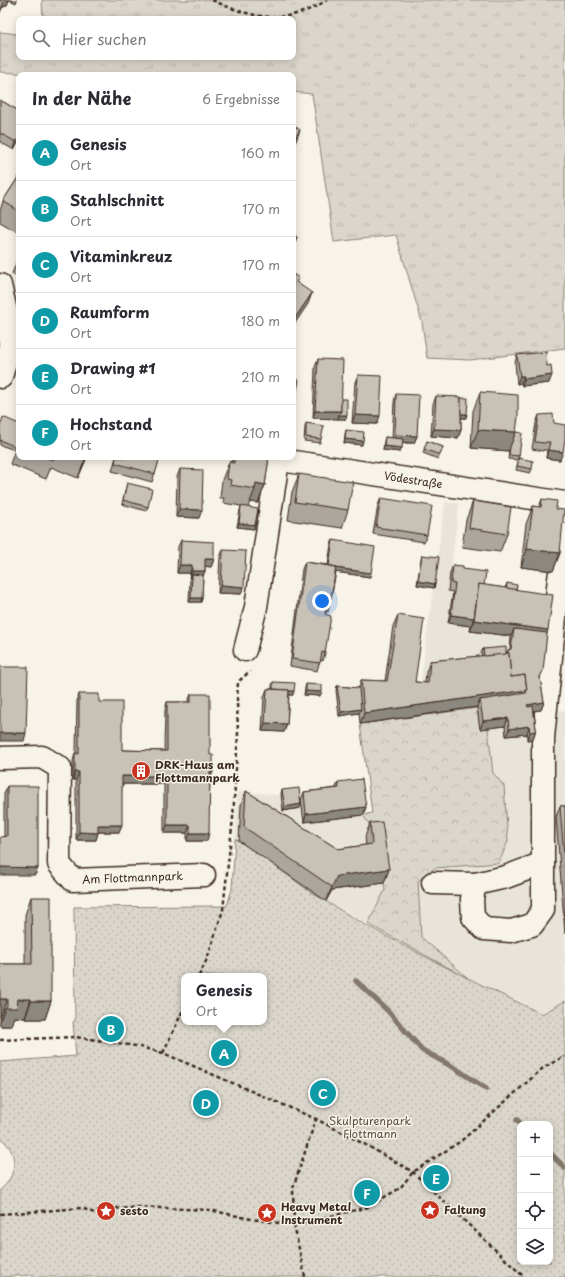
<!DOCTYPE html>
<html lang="de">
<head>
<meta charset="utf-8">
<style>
  :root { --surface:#fff; --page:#f2f2f3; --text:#2b2b33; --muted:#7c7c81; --line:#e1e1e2; --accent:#c8321e }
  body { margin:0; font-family:"Playpen Sans",sans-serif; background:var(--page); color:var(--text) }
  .controls { position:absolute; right:12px; bottom:12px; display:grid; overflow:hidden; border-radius:8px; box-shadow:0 2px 10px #0003 }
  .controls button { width:36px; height:36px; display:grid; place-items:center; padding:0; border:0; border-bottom:1px solid var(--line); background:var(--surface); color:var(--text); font:20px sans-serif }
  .you { position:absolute; left:322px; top:601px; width:14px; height:14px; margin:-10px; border:3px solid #fff; border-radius:50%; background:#1a73e8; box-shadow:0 0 0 6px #1a73e833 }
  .badge { display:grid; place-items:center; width:26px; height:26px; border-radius:50%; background:var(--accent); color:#fff; font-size:13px; font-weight:700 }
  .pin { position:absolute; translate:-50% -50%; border:2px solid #fff; box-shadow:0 1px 4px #0006 }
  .popup { position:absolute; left:181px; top:973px; width:86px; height:52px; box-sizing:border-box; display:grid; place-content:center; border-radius:8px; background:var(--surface); filter:drop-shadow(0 1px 3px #0005); font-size:13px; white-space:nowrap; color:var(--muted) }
  .popup b { font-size:15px; color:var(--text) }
  .popup::after { content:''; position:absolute; left:50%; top:100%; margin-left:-8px; border:8px solid transparent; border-top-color:var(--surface) }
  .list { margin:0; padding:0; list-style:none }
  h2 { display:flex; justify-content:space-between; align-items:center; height:52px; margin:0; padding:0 16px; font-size:17px }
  h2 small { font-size:13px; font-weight:400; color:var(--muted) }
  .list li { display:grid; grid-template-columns:26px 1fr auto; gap:12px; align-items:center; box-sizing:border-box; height:56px; padding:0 16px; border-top:1px solid var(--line) }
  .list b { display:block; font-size:15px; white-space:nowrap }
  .list p { margin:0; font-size:13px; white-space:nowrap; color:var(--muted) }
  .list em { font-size:13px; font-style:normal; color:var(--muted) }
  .icon { flex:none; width:22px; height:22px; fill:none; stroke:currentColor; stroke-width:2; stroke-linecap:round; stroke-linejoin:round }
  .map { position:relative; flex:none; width:565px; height:1277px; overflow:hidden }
  .search { position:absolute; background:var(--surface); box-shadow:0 2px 10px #0003; left:16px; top:16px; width:280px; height:44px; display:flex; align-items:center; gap:10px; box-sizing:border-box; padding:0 14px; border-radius:8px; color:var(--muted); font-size:15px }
  .panel { position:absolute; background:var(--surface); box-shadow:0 2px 10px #0003; left:16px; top:72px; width:280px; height:388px; border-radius:8px }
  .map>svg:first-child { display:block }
  .built { fill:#e9e4d9 }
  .grass { fill:url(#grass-tufts); stroke:#8b8074 }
  .forest { fill:url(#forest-crowns); stroke:#8b8074 }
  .park { fill:url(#park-dots); stroke:#8b8074; fill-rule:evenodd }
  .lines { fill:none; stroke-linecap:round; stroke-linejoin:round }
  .stream { stroke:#84786c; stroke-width:5.5 }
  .minor-casing { stroke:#3b2a1e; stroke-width:25 }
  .path { stroke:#3b2a1e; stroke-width:2.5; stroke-dasharray:4 3; stroke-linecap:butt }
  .minor { stroke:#f7f3e8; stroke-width:22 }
  .wall { fill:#aca69d; stroke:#3b2a1e }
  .shaded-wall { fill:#8c877f; stroke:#3b2a1e }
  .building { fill:#c8c1b6; stroke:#3b2a1e }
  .labels { text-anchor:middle; stroke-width:3; stroke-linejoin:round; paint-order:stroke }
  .street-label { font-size:11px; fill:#3b2a1e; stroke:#f7f3e8 }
  .poi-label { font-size:11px; font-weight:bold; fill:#3b2a1e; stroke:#f7f3e8; text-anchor:start }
  .park-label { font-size:11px; fill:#5b4c41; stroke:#f7f3e8 }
</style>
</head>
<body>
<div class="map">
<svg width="565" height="1277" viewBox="0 0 565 1277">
  <defs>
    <pattern id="grass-tufts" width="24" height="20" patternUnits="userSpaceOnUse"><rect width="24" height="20" fill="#dbd6cb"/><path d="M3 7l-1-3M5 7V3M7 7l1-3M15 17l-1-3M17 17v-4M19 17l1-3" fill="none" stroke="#bdb8ae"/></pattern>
    <pattern id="forest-crowns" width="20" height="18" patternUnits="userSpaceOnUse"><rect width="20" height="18" fill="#dbd6cb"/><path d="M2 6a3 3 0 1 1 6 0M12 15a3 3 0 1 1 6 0" fill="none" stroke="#bdb8ae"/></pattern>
    <pattern id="park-dots" width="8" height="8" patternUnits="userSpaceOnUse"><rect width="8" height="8" fill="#dbd6cb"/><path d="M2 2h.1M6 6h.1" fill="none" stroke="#bdb8ae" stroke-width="1.8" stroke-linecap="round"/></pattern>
  </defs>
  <rect width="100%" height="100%" fill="#f7f3e8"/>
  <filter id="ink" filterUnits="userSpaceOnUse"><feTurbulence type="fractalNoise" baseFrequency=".025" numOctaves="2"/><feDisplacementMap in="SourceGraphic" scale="8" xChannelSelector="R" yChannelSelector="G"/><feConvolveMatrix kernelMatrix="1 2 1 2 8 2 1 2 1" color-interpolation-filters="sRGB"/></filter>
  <g filter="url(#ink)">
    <!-- built -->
    <g class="built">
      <polygon points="445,502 459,504 448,591 548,606 555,520 565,522 565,598 553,709 565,711 565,1001 542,1014 469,979 421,937 418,881 435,868 499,863 504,787 493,773 488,728 480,729 457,710 360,724 357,692 419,693"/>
      <polygon points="238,791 277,795 300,792 304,822 363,815 377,836 385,890 368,924 314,894 235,839"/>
    </g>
    <!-- grass -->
    <polygon class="grass" points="42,0 565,0 565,348 470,360 427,358 422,322 396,235 334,242 312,94 293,92 293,75 45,75 0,72 0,32 19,34 19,57 293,57 293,19 43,19"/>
    <!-- forest -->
    <polygon class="forest" points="477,708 480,728 488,728 493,773 504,786 508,841 499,863 435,868 418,881 421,937 469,979 368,924 385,890 377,836 363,815 372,813 360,724"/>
    <!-- park -->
    <path class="park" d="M235,839C263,855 287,876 314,894C387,940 465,977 542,1014L565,1001V1277H33V1275L0,1277V1190C18,1176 19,1151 0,1138V1062L76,1056L73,1022L75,1021L74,907L227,906L232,889ZM184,976H264V1022H184ZM520,1124H550V1262H520Z"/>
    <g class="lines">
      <!-- stream -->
      <g class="stream">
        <polyline points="356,981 388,1011 422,1050 455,1068 486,1089"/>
        <polyline points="517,1120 521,1124"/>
        <polyline points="550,1153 565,1168"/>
      </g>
      <defs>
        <g id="minor">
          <polyline points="0,285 8,320 10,346 1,377"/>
          <path id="s1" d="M261,457L565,503"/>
          <polyline points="245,650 256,607 278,460"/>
          <path id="s2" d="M0,758L42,757L60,768L59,864L73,880L204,875"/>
          <polyline points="433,883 475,884 506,877 543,863 543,738 558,587 565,535"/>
          <polyline points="475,884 472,899 473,917 484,929 511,931 532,925 543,910 543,863"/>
        </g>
      </defs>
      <!-- minor casing -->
      <use href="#minor" class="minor-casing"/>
      <!-- path -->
      <g class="path">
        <path d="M212,0C254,19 286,26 327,0"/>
        <polyline points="199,976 207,959 223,910 233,818 238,734 237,701 238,682 250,671"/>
        <polyline points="0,1040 76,1037 136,1046 163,1053 316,1119 366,1145 413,1172 524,1277"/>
        <polyline points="163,1053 184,1008"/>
        <polyline points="0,1214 82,1208 94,1213 107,1206 121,1209 138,1207 210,1210 251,1219 294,1225 293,1188 316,1119"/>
        <polyline points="305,1277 294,1225 368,1207 400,1188 413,1172 461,1141 543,1068 565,1056"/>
      </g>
      <!-- minor -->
      <use href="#minor" class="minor"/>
    </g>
    <!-- wall -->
    <g class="wall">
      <polygon points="0,0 17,0 16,3 9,0 7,5 2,8 0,13"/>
      <polygon points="0,100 19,111 19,141 14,150 0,142"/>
      <polygon points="19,176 19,233 0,222 0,211 3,201"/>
      <polygon points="19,255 19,279 12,274"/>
      <polygon points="517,355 547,366 549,383 522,386 521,383 517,384 515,363"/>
      <polygon points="318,359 341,399 346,419 313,418 315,367"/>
      <polygon points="358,375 377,424 352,423 355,382"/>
      <polygon points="293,379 296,396 294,400 293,400"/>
      <polygon points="480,392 516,432 519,456 517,460 508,459 509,451 471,448 473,411"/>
      <polygon points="396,394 417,436 414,443 402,443 400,452 383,450 384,441 385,437 392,438 394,402"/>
      <polygon points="436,396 466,418 461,418 461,430 458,438 431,436 433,404"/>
      <polygon points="539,415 554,423 560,460 546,458 547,450 543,450 543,451 532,449 536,423"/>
      <polygon points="306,423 321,439 320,443 304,441 305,427"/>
      <polygon points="19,424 19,457 87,457 78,478 51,467 46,479 10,464 15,450 0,445 0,426"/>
      <polygon points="346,430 362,445 344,443 345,434"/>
      <polygon points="427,441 443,447 438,459 423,453"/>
      <polygon points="116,457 160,457 152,482 112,471"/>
      <polygon points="233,457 269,457 265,485 258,503 250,502 248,507 255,525 254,529 237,527 240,510 241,506 223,503 224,498 220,498 222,480 229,462 231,462"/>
      <polygon points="519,458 532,469 530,473 516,470"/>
      <polygon points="180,469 199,518 176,517 177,477"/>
      <polygon points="299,474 348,510 342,528 288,520 292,492"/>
      <polygon points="127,483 148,507 146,511 122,504"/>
      <polygon points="381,498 427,535 424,542 373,534 378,505"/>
      <polygon points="542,499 560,553 553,571 521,567 526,524 533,506 539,507"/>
      <polygon points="473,501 507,534 500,552 462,547 466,520"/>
      <polygon points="181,540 214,559 211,567 205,566 205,571 203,575 202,598 201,602 189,602 190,578 189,578 190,573 177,573 178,547"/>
      <polygon points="333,540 370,577 336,572 330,604 328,612 325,612 325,653 323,661 320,660 317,671 290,666 302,569 305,562 328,565 331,544"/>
      <polygon points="223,550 244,587 241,594 218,593 220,557"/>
      <polygon points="422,555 435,584 434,588 417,585 421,559"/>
      <polygon points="453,565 463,569 484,585 505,588 507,583 516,590 547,633 540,680 544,702 541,710 534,711 536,729 534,736 532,739 527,740 527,734 506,736 505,726 480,729 477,707 360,724 359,713 339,716 336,690 337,686 359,688 361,680 385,681 393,626 398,615 415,682 425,683 426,672 430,661 482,656 481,653 483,649 506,654 508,650 510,649 511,636 470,631 471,626 448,623 453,592 448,591 450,573"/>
      <polygon points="273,682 293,695 289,695 287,724 284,732 262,731 264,697 267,689 272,689 272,686"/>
      <polygon points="306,684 320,696 304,695 305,688"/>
      <polygon points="79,694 99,702 122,750 164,751 165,710 167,702 188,702 191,694 210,780 207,841 187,841 187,833 164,833 164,784 122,784 119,832 98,832 96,840 76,840 76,780 73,780 73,761 75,753 76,753 77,701"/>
      <polygon points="338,782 366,807 363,815 304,822 301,800 304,792 336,788"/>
      <polygon points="7,786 38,868 35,875 4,836 4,794"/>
      <polygon points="282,790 300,808 283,811 281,794"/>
      <polygon points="246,791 338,849 366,845 365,837 370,823 389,869 384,883 332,890 326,901 239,841 241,805"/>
      <polygon points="560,806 565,806 565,934 556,817"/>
      <polygon points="31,897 51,1001 45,1019 25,1019 25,1018 14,1017 11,1026 0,1026 0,964 25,964 25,915"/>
    </g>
    <!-- shaded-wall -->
    <g class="shaded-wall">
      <polygon points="4,0 9,0 7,5 1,8"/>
      <polygon points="300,130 296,141 293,146 293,141"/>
      <polygon points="19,138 19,141 14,150 16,142"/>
      <polygon points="297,237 293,248 293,249 293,244"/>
      <polygon points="312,293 308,304 293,326 293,321"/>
      <polygon points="552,375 549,383 522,386 524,379"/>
      <polygon points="520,376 524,376 521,383 517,384"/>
      <polygon points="315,411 341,411 338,419 313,418"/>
      <polygon points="461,414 467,414 466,418 459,418"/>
      <polygon points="339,415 347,415 346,419 338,419"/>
      <polygon points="355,415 380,416 377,424 352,423"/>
      <polygon points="434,429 461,430 458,438 431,436"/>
      <polygon points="478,430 516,432 509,451 471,448"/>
      <polygon points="395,435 417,436 414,443 392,442"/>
      <polygon points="345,439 363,441 362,445 344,443"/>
      <polygon points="384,446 402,448 400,452 383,450"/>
      <polygon points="548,450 563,452 560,460 546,458"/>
      <polygon points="86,457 87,457 78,478"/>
      <polygon points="256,483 265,485 258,503 250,502 255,489"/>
      <polygon points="179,509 202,510 199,518 176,517"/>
      <polygon points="239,523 255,525 254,529 237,527"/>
      <polygon points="527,549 560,553 553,571 521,567"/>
      <polygon points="205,559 214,559 211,567 202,566"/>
      <polygon points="180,565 192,565 190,573 177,573"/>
      <polygon points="328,567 371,573 370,577 327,571"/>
      <polygon points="192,571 205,571 202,579 192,574 190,578 189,578"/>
      <polygon points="418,581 435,584 434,588 417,585"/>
      <polygon points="221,585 244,587 241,594 218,593"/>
      <polygon points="191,598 202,598 201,602 189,602"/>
      <polygon points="451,615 474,618 471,626 448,623"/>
      <polygon points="474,620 548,630 544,641 514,629 511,636 470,631"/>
      <polygon points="273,690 294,691 293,695 272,694"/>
      <polygon points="527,690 523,701 480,700 477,707 360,724 364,713"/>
      <polygon points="306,691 322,692 320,696 304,695"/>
      <polygon points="544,702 541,710 524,712 527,705"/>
      <polygon points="361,709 359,713 339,716 341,712"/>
      <polygon points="508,718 505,726 480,729 483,721"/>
      <polygon points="265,723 287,724 284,732 262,731"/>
      <polygon points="529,726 527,734 506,736 509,729"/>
      <polygon points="536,729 534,736 532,739 527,740 530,732"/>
      <polygon points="0,733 26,733 24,741 0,741"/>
      <polygon points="75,772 79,772 76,780 73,780"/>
      <polygon points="210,772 213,772 210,780"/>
      <polygon points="122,776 167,776 164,784 119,784"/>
      <polygon points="301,804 300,808 283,811 285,807"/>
      <polygon points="366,807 363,815 304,822 306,814"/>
      <polygon points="98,825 122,825 119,832 96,832"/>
      <polygon points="167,825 190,825 187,833 164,833"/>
      <polygon points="79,832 98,833 96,840 76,840"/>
      <polygon points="190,833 209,833 207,841 187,841"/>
      <polygon points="0,867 38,868 35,875 0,875"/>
      <polygon points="389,869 384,883 332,890 326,901 332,887 337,876"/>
      <polygon points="0,999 7,999 0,1017"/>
      <polygon points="18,999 31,999 25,1018 14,1017 11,1026 0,1026 0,1021 5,1008"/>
      <polygon points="31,1001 51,1001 45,1019 25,1019"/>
    </g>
    <!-- building -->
    <g class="building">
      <polygon points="0,0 4,0 2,8 0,7"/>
      <polygon points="0,100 19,111 19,138 16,142 0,133"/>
      <polygon points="293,125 300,130 293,141"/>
      <polygon points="19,176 19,211 3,201"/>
      <polygon points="293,234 297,237 293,244"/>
      <polygon points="293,274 299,278 296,282 312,293 293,321"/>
      <polygon points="546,352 547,366 551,365 552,375 524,379 524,376 520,376 517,355"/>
      <polygon points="318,359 343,360 341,411 315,411"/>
      <polygon points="358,375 382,376 380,416 355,415"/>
      <polygon points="293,379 299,380 296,396 293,395"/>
      <polygon points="480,392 518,395 518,417 516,432 478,430"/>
      <polygon points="396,394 419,395 417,436 395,435"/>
      <polygon points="436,396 461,397 461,430 434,429"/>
      <polygon points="461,398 468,398 467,414 461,414"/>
      <polygon points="341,399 347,399 347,415 339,415 341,411"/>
      <polygon points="553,414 554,423 565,425 565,439 563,452 548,450 550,442 546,442 545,443 535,442 539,415"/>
      <polygon points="3,417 19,424 19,439 16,447 0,440 0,426"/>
      <polygon points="306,423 324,426 321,439 306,437"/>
      <polygon points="346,430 364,432 363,441 345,439"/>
      <polygon points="516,432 522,433 519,456 509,455 510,447"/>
      <polygon points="385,437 403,439 402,448 384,446"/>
      <polygon points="19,439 19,446 16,445"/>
      <polygon points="427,441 443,447 440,455 424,449"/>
      <polygon points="45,457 54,457 53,460"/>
      <polygon points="80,457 86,457 85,459"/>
      <polygon points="116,457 160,457 155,474 115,463"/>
      <polygon points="234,457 269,457 265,485 256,483 255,489 230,485 231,480 227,479 229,462 234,463"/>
      <polygon points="519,458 533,461 532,469 517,466"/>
      <polygon points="180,469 203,470 202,510 179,509"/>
      <polygon points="299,474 353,482 348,510 295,502"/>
      <polygon points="127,483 152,489 148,507 123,500"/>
      <polygon points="381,498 432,506 427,535 376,527"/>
      <polygon points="542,499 557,501 556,509 564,510 560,553 527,549 533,506 541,507"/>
      <polygon points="473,501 511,507 507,534 469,528"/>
      <polygon points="241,506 258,509 255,525 239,523"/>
      <polygon points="181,540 214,542 214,559 205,559 205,571 192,571 192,565 180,565"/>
      <polygon points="333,540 375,547 371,573 336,568 336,567 329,565"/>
      <polygon points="223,550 246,551 244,587 221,585"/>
      <polygon points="422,555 439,557 435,584 418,581"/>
      <polygon points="305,562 336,567 330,604 327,604 325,614 331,616 325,653 322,652 320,663 292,659"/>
      <polygon points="453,565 463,566 463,569 486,572 484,585 479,584 478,587 474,618 451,615 455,584 451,583"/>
      <polygon points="192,574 203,575 202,598 191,598"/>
      <polygon points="507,583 517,585 516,590 506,588"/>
      <polygon points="479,584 553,595 548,630 474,620"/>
      <polygon points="398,615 424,619 415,682 428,683 430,661 509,653 511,677 525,675 527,690 364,713 361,680 387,681"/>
      <polygon points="514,629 547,633 543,671 540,677 544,702 527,705 528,707 533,706 536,729 535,731 530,732 529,726 509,729 508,718 483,721 480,700 526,693 527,690 525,675 511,677 509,653 508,653 508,650 511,649"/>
      <polygon points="506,647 506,654 484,656 483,649"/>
      <polygon points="0,667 28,667 26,733 0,733"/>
      <polygon points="273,682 295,683 294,691 289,691 289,690 273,689"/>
      <polygon points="306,684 322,685 322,692 306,691"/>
      <polygon points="337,686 359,688 361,709 341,712"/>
      <polygon points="267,689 289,690 287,724 265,723"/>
      <polygon points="79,694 99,694 99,702 122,702 122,750 162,751 167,751 167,702 191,702 191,694 210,694 210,755 213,755 213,772 210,772 209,833 190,833 190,825 167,825 167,776 122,776 122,825 98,825 98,833 79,832 79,772 75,772 75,753 79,754"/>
      <polygon points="362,779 366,807 306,814 304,792 339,788 338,782"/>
      <polygon points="7,786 38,786 38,868 0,867 0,837 7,836"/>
      <polygon points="299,788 301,804 285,807 282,790"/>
      <polygon points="246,791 338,849 372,844 370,823 382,822 389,869 337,876 332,887 244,827"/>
      <polygon points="560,806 565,806 565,868"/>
      <polygon points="31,897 51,897 51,1001 31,1001 31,999 18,999 17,1008 5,1008 7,1006 7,999 0,999 0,964 32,964"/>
    </g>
  </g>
  <!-- icons -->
  <defs>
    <symbol id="building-disc" viewBox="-11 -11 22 22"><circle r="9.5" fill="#c8321e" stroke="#f7f3e8"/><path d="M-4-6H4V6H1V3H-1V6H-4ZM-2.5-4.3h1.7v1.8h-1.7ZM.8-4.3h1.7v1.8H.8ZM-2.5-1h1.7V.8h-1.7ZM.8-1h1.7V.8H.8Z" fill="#fff"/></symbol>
    <symbol id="sight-disc" viewBox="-11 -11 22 22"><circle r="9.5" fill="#c8321e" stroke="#f7f3e8"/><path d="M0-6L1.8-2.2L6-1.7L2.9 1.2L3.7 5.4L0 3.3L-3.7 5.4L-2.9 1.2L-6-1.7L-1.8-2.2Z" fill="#fff"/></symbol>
  </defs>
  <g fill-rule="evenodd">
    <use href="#building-disc" x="130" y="760" width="22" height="22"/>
    <use href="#sight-disc" x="419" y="1199" width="22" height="22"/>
    <use href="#sight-disc" x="95" y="1200" width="22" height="22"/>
    <use href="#sight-disc" x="256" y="1202" width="22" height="22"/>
  </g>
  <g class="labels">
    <!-- street labels -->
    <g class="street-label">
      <text dy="4" stroke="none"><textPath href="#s1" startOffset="154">Vödestraße</textPath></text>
      <text dy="4" stroke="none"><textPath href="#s2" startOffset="240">Am Flottmannpark</textPath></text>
    </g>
    <!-- poi labels -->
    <g class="poi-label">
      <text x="155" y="769">DRK-Haus am<tspan x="155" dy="13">Flottmannpark</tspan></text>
      <text x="281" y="1211">Heavy Metal<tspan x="281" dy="13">Instrument</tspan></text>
      <text x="444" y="1214">Faltung</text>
      <text x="120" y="1215">sesto</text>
    </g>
    <!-- park labels -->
    <g class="park-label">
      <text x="370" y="1125">Skulpturenpark<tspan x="370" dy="13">Flottmann</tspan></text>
    </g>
  </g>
</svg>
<div class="controls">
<button>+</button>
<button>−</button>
<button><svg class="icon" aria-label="locate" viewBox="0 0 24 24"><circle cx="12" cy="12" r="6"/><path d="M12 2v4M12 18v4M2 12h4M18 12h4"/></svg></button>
<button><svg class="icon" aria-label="layers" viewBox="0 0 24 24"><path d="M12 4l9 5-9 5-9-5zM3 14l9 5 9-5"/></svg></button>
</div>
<div class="you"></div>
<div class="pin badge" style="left:224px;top:1053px;background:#0f9aa8">A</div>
<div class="popup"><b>Genesis</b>Ort</div>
<div class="pin badge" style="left:111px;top:1029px;background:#0f9aa8">B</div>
<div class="pin badge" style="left:323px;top:1093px;background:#0f9aa8">C</div>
<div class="pin badge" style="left:206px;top:1103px;background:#0f9aa8">D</div>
<div class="pin badge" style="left:436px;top:1178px;background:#0f9aa8">E</div>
<div class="pin badge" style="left:367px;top:1193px;background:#0f9aa8">F</div>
<div class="search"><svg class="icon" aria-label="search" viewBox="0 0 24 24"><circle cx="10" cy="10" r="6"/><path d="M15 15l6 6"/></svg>Hier suchen</div>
<section class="panel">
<h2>In der Nähe<small>6 Ergebnisse</small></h2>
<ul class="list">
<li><span class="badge" style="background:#0f9aa8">A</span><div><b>Genesis</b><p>Ort</p></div><em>160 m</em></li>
<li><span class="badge" style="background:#0f9aa8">B</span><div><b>Stahlschnitt</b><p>Ort</p></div><em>170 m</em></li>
<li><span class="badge" style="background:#0f9aa8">C</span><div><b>Vitaminkreuz</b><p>Ort</p></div><em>170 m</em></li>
<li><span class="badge" style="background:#0f9aa8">D</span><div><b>Raumform</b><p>Ort</p></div><em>180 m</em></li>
<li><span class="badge" style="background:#0f9aa8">E</span><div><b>Drawing #1</b><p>Ort</p></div><em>210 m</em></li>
<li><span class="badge" style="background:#0f9aa8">F</span><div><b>Hochstand</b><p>Ort</p></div><em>210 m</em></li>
</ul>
</section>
</div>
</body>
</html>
